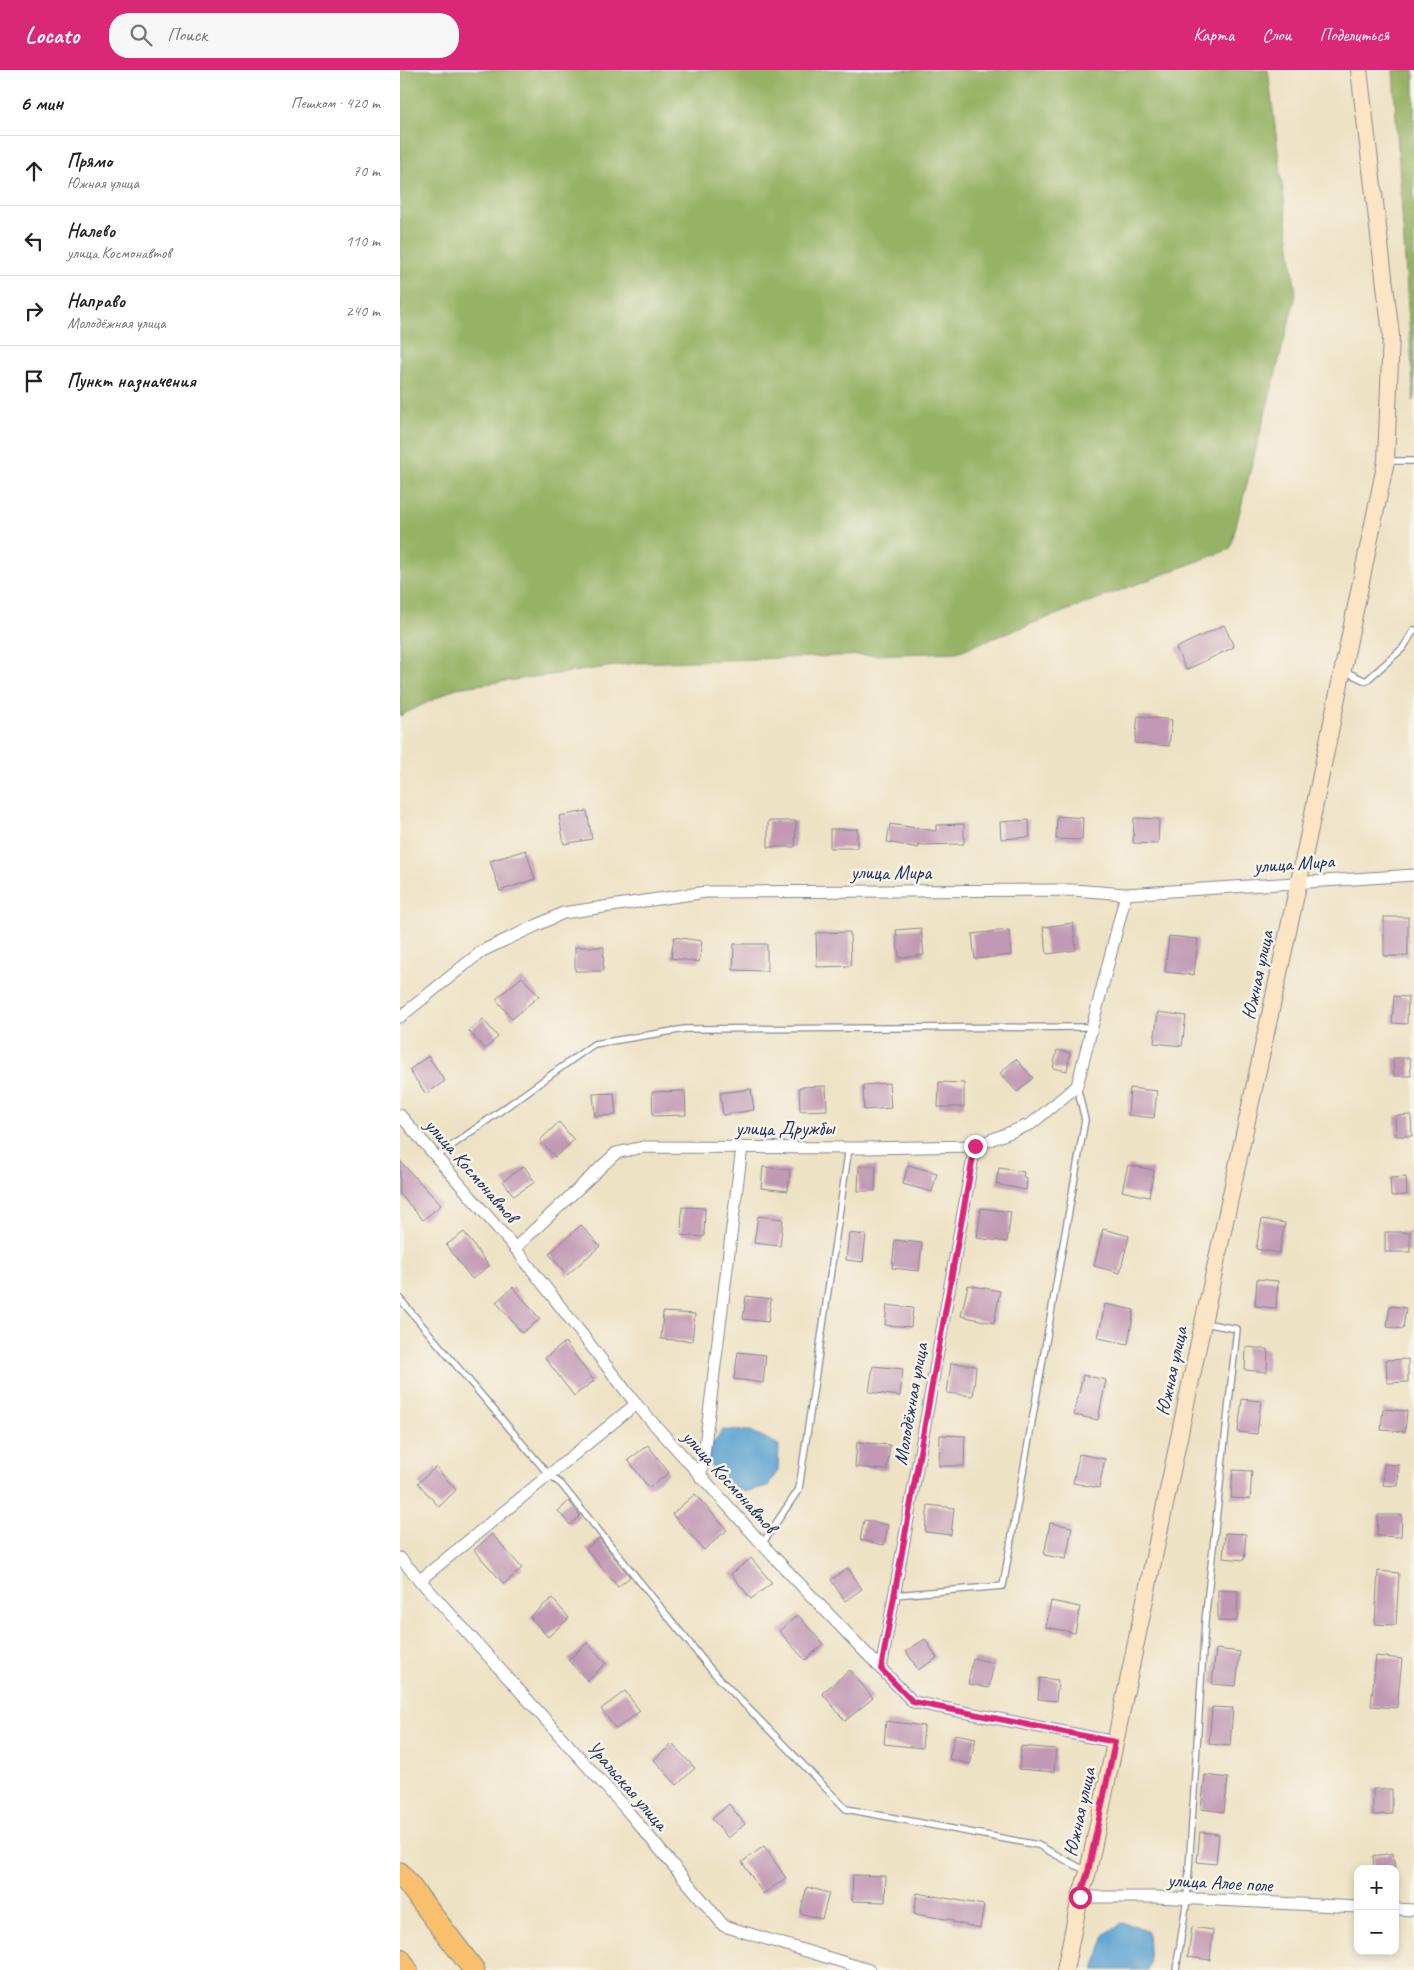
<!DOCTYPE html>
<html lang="ru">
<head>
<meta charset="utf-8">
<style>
  :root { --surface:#fff; --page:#f6f6f6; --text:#222; --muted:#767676; --line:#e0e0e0; --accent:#db2777 }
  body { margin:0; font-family:Caveat,sans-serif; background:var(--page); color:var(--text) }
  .controls { position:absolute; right:15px; bottom:15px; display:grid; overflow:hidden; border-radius:10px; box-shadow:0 2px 8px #0003 }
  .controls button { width:45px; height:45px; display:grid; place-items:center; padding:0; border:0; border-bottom:1px solid var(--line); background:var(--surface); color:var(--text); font:25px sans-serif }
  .stop { position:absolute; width:15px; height:15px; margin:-11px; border:4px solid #db2777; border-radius:50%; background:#fff }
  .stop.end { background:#db2777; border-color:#fff; box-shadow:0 1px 5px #0008 }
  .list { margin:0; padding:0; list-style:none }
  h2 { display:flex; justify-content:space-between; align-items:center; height:65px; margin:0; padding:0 20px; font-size:21px }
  h2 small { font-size:16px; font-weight:400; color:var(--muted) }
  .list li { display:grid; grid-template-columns:32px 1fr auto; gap:15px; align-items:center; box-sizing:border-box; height:70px; padding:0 20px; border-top:1px solid var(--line) }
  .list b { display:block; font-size:19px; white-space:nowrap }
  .list p { margin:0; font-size:16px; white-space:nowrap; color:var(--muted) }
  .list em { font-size:16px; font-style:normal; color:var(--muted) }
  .icon { flex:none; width:28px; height:28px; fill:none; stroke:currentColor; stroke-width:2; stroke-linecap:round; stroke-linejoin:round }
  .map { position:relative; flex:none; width:1014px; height:1900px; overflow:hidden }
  header { display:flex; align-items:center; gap:30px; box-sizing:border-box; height:70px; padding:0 25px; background:var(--accent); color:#fff }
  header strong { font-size:24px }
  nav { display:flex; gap:28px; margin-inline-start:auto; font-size:18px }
  .search { width:350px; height:45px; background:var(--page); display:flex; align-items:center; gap:12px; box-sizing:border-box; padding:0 18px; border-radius:20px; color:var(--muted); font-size:19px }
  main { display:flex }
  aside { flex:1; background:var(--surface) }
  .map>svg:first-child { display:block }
  .forest { fill:#96b265; stroke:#587062 }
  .water { fill:#5aa2d0; stroke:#3a6897 }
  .building { fill:#c199b4 }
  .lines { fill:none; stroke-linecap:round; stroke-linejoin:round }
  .lane-casing { stroke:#848891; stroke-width:8 }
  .street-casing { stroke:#848891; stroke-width:13 }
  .secondary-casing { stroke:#848891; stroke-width:18 }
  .highway-casing { stroke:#848891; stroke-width:23 }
  .lane { stroke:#fff; stroke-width:5.5 }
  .street { stroke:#fff; stroke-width:11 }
  .secondary { stroke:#fce5c4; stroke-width:16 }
  .highway { stroke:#f8bf6c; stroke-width:21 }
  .route { stroke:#db2777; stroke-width:6 }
  .labels { text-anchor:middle; stroke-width:5; stroke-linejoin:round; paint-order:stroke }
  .street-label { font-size:20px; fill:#1b2f5e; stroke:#f7f3e8 }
</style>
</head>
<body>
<header>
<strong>Locato</strong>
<div class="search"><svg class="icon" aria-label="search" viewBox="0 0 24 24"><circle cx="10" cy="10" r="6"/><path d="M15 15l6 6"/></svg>Поиск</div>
<nav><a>Карта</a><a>Слои</a><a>Поделиться</a></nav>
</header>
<main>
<aside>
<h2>6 мин<small>Пешком · 420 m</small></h2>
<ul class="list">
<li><svg class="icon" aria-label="ahead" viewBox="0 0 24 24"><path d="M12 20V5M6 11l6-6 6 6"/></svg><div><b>Прямо</b><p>Южная улица</p></div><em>70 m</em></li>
<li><svg class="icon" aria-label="left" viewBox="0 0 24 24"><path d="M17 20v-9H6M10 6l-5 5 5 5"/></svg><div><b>Налево</b><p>улица Космонавтов</p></div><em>110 m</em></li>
<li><svg class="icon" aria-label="right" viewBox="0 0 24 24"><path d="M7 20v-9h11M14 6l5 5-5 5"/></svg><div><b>Направо</b><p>Молодёжная улица</p></div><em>240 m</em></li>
<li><svg class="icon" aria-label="arrive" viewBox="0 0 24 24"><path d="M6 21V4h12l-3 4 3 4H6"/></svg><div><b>Пункт назначения</b></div></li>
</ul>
</aside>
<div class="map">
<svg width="1014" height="1900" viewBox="0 0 1014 1900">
  <rect width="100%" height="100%" fill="#f7f3e8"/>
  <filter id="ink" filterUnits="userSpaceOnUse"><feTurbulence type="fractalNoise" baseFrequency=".02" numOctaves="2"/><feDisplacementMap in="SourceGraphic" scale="10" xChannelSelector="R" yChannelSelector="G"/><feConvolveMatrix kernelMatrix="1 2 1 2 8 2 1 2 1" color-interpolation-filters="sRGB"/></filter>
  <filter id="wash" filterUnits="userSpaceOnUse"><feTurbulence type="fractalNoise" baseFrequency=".0096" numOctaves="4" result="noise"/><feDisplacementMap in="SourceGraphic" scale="20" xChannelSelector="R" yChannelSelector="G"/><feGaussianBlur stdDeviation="1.12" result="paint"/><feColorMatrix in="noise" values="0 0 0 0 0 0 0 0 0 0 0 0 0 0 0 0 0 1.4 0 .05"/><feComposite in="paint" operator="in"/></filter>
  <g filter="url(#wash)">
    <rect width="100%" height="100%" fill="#eee2c4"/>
    <!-- forest -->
    <g class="forest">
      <polygon points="0,0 868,0 896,225 830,479 557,582 236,593 56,618 0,646"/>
      <polygon points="993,0 1014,0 1014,331"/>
    </g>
    <!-- water -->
    <g class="water">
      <polygon points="323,1360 351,1361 379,1375 378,1400 368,1416 344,1422 319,1409 304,1384"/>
      <polygon points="722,1853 736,1856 748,1862 750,1894 748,1900 694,1900 705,1864"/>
    </g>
    <g id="blocks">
      <!-- building -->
      <g class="building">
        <polygon points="824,555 834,577 786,600 776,578"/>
        <polygon points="738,646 772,650 769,676 735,673"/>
        <polygon points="187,741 192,769 164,774 159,746"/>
        <polygon points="657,746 683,748 682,770 656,769"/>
        <polygon points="734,748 759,749 758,774 733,773"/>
        <polygon points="629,750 630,767 601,769 600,752"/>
        <polygon points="368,751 396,751 395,777 368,777"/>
        <polygon points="490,754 536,761 536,755 564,754 564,774 519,775 518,778 487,772"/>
        <rect x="430" y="759" width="27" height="19"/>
        <polygon points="126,780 135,809 100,821 90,791"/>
        <rect x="984" y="847" width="24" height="39"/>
        <polygon points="673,853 676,880 647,884 643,857"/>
        <polygon points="521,858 524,885 499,888 496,860"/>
        <polygon points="609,860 611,885 575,889 572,864"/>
        <polygon points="450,862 451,896 417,897 416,863"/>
        <polygon points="769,866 798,869 794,905 765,902"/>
        <polygon points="274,867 302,871 299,892 271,888"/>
        <polygon points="334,874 367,874 367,901 333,900"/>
        <polygon points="175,877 204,877 203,901 175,901"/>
        <polygon points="122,907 139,926 112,949 96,929"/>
        <polygon points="994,926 1008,927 1007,954 992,953"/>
        <polygon points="758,942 786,946 782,976 754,973"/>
        <polygon points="83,949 98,967 85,979 69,961"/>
        <polygon points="657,980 670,983 667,1001 653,998"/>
        <polygon points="28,986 45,1011 26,1024 9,1000"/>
        <polygon points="993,988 1010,988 1011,1006 994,1006"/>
        <polygon points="616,989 633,1008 617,1022 600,1003"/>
        <polygon points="539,1012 564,1013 564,1037 538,1037"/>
        <polygon points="489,1013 491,1038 464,1040 463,1015"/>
        <polygon points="426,1016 427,1040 400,1041 399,1017"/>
        <polygon points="730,1018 757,1021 754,1048 728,1045"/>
        <polygon points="351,1019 354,1040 323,1045 320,1023"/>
        <polygon points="285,1021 286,1045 253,1046 252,1022"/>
        <polygon points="214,1023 216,1045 195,1046 193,1024"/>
        <polygon points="1011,1045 1012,1066 996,1066 995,1046"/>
        <polygon points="159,1052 174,1070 155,1087 140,1070"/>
        <polygon points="0,1091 41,1135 23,1150 0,1124"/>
        <polygon points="508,1095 537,1103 532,1122 503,1114"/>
        <polygon points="728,1095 754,1100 749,1127 722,1121"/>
        <polygon points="124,1096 135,1112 114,1126 103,1111"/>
        <polygon points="459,1096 476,1096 475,1121 458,1121"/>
        <polygon points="363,1097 390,1100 388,1121 361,1118"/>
        <polygon points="599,1098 624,1102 623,1107 627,1108 626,1120 596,1114"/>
        <polygon points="1006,1107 1007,1125 991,1126 990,1108"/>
        <polygon points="282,1137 305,1138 304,1167 281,1165"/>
        <polygon points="581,1138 611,1142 607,1172 577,1168"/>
        <polygon points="358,1146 383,1149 380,1176 354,1173"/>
        <polygon points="862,1149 885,1153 879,1183 856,1179"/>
        <polygon points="181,1155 200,1176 167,1205 149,1184"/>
        <polygon points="703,1159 729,1166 720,1203 694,1196"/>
        <polygon points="64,1162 89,1196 72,1209 46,1175"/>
        <rect x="985" y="1162" width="25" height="20"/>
        <polygon points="449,1163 466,1165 463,1192 446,1190"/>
        <polygon points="495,1170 522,1173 519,1201 492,1198"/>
        <polygon points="857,1209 878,1211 876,1238 855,1236"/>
        <polygon points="568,1215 600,1221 594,1253 561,1246"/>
        <polygon points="113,1217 140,1249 122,1263 96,1232"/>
        <polygon points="346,1226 371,1229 368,1252 343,1249"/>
        <polygon points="705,1234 734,1240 728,1274 698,1268"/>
        <polygon points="487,1235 513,1238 511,1257 485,1255"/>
        <polygon points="990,1236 1006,1238 1003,1259 987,1257"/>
        <polygon points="263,1242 295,1244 292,1271 261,1269"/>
        <polygon points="165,1272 194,1311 174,1326 145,1288"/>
        <polygon points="846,1277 868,1279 867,1302 845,1300"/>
        <polygon points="338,1282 366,1285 363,1313 334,1309"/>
        <polygon points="1008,1289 1008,1312 987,1313 986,1290"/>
        <polygon points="551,1293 576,1296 573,1326 547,1323"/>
        <polygon points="473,1296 503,1299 500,1326 469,1322"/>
        <polygon points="683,1305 706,1310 698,1350 674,1345"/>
        <polygon points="842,1329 861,1331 857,1364 838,1362"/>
        <polygon points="983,1339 1007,1341 1005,1362 981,1360"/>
        <polygon points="540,1365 565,1366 564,1396 539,1396"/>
        <polygon points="457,1372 490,1375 487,1400 455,1397"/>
        <polygon points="248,1375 269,1403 249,1418 228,1390"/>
        <polygon points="679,1384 705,1389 699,1418 673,1413"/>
        <polygon points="984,1394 999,1395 998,1416 983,1415"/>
        <polygon points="36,1397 56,1420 39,1437 18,1413"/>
        <polygon points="833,1400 852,1401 850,1429 831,1428"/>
        <polygon points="295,1424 327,1460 304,1480 272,1444"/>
        <polygon points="169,1431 180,1446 170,1455 158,1441"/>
        <polygon points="528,1435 554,1438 551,1465 525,1462"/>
        <polygon points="978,1445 1002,1445 1001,1467 977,1466"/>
        <polygon points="464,1450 488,1455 484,1475 460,1470"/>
        <polygon points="650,1453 672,1457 666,1489 644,1485"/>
        <polygon points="825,1463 846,1464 844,1490 823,1488"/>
        <polygon points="92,1464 122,1498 104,1514 74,1480"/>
        <polygon points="199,1468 230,1507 218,1517 186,1479"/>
        <polygon points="351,1488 372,1513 351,1529 331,1504"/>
        <polygon points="448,1498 462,1519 445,1531 431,1510"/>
        <polygon points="978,1501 999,1503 996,1555 975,1554"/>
        <polygon points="818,1520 838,1521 837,1551 818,1551"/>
        <polygon points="152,1528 169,1548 148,1567 130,1547"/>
        <polygon points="651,1531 680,1537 675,1563 646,1557"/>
        <polygon points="398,1545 423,1574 405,1590 379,1561"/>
        <polygon points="525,1569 537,1588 518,1600 506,1581"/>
        <polygon points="187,1573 206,1593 188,1611 168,1590"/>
        <polygon points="816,1579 840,1582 836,1616 812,1614"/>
        <polygon points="976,1586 1002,1589 997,1638 971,1636"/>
        <polygon points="573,1588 594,1593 589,1618 568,1614"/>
        <polygon points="450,1600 473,1628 445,1651 422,1623"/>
        <polygon points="640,1608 658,1610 656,1631 638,1629"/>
        <polygon points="225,1621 240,1641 216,1659 201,1639"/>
        <polygon points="812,1637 833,1638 830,1676 809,1674"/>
        <polygon points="486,1651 524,1656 522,1678 484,1674"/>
        <polygon points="555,1664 576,1668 570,1694 549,1689"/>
        <polygon points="272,1674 295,1698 277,1715 254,1690"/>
        <polygon points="621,1676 656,1679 654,1702 619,1699"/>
        <polygon points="805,1705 828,1708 824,1742 801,1739"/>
        <polygon points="973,1719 992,1719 992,1744 973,1745"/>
        <polygon points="329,1734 345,1754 328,1768 312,1749"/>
        <polygon points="800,1762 819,1764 816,1794 797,1792"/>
        <polygon points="364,1776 386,1808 363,1824 342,1792"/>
        <polygon points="993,1783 995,1799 974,1799 973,1786"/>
        <polygon points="453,1805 486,1806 485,1832 452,1831"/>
        <polygon points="407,1817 429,1823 422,1849 400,1843"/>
        <polygon points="517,1823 584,1835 580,1858 552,1852 553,1850 514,1844"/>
        <polygon points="792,1857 813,1860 810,1890 788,1887"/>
      </g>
    </g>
  </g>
  <g filter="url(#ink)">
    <use href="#blocks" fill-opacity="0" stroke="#848891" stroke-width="1"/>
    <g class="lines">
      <defs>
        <g id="lane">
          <polyline points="989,391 1014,391"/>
          <polyline points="944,601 966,611 1003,578 1014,560"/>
          <polyline points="36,1087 194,974 285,959 692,957"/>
          <polyline points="0,1229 149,1405 161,1414 312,1601 446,1739 638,1775 686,1801"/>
          <polyline points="362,1474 399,1419 449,1077"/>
          <polyline points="494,1525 603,1516 685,1050 677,1016"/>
          <polyline points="776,1900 787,1829 805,1551 837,1259 804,1253"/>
        </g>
        <g id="street">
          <polyline points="0,947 82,881 163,843 306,822 673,820 726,824 1014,805"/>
          <polyline points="0,1045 115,1178 236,1334 373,1486 513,1632 715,1672"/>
          <polyline points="115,1178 216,1083 243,1077 465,1078 575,1076 631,1054 677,1016 726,824"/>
          <polyline points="301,1408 342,1077"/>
          <polyline points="0,1488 225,1738 324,1856 469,1900"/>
          <polyline points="19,1511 236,1334"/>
          <polyline points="481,1599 575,1076"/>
          <polyline points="680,1827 755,1827 958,1837"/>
          <polyline points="995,1839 1014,1840"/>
        </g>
        <polyline id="secondary" points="665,1900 680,1827 688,1802 803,1253 899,811 986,391 991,265 959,0"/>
        <g id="highway">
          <polyline points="0,1803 74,1900"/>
          <polyline points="0,1889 7,1900"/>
        </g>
      </defs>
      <!-- lane casing -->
      <use href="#lane" class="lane-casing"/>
      <!-- street casing -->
      <use href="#street" class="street-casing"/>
      <!-- secondary casing -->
      <use href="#secondary" class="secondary-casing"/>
      <!-- highway casing -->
      <use href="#highway" class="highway-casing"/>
      <!-- lane -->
      <use href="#lane" class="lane"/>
      <!-- street -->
      <use href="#street" class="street"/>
      <!-- secondary -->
      <use href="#secondary" class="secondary"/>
      <!-- highway -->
      <use href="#highway" class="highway"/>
    </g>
  </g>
  <g class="lines" filter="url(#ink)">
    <!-- route -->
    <polyline class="route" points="575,1076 481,1599 513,1632 715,1672 688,1802 680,1827"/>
  </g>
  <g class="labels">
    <!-- street labels -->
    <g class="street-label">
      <text transform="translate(894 793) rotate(-4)" y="7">улица Мира</text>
      <text x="491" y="809">улица Мира</text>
      <text transform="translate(857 905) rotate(-78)" y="7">Южная улица</text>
      <text x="385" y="1065">улица Дружбы</text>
      <text transform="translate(72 1100) rotate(49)" y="7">улица Космонавтов</text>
      <text transform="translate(771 1301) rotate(-78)" y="7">Южная улица</text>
      <text transform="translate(510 1334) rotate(-80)" y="7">Молодёжная улица</text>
      <text transform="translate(330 1411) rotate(48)" y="7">улица Космонавтов</text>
      <text transform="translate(228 1715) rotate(49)" y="7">Уральская улица</text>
      <text transform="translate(679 1742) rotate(-78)" y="7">Южная улица</text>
      <text transform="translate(820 1812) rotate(3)" y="7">улица Алое поле</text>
    </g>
  </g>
</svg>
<div class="controls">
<button>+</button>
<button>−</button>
</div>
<div class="stop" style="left:680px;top:1827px"></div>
<div class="stop end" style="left:575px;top:1076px"></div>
</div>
</main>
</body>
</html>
